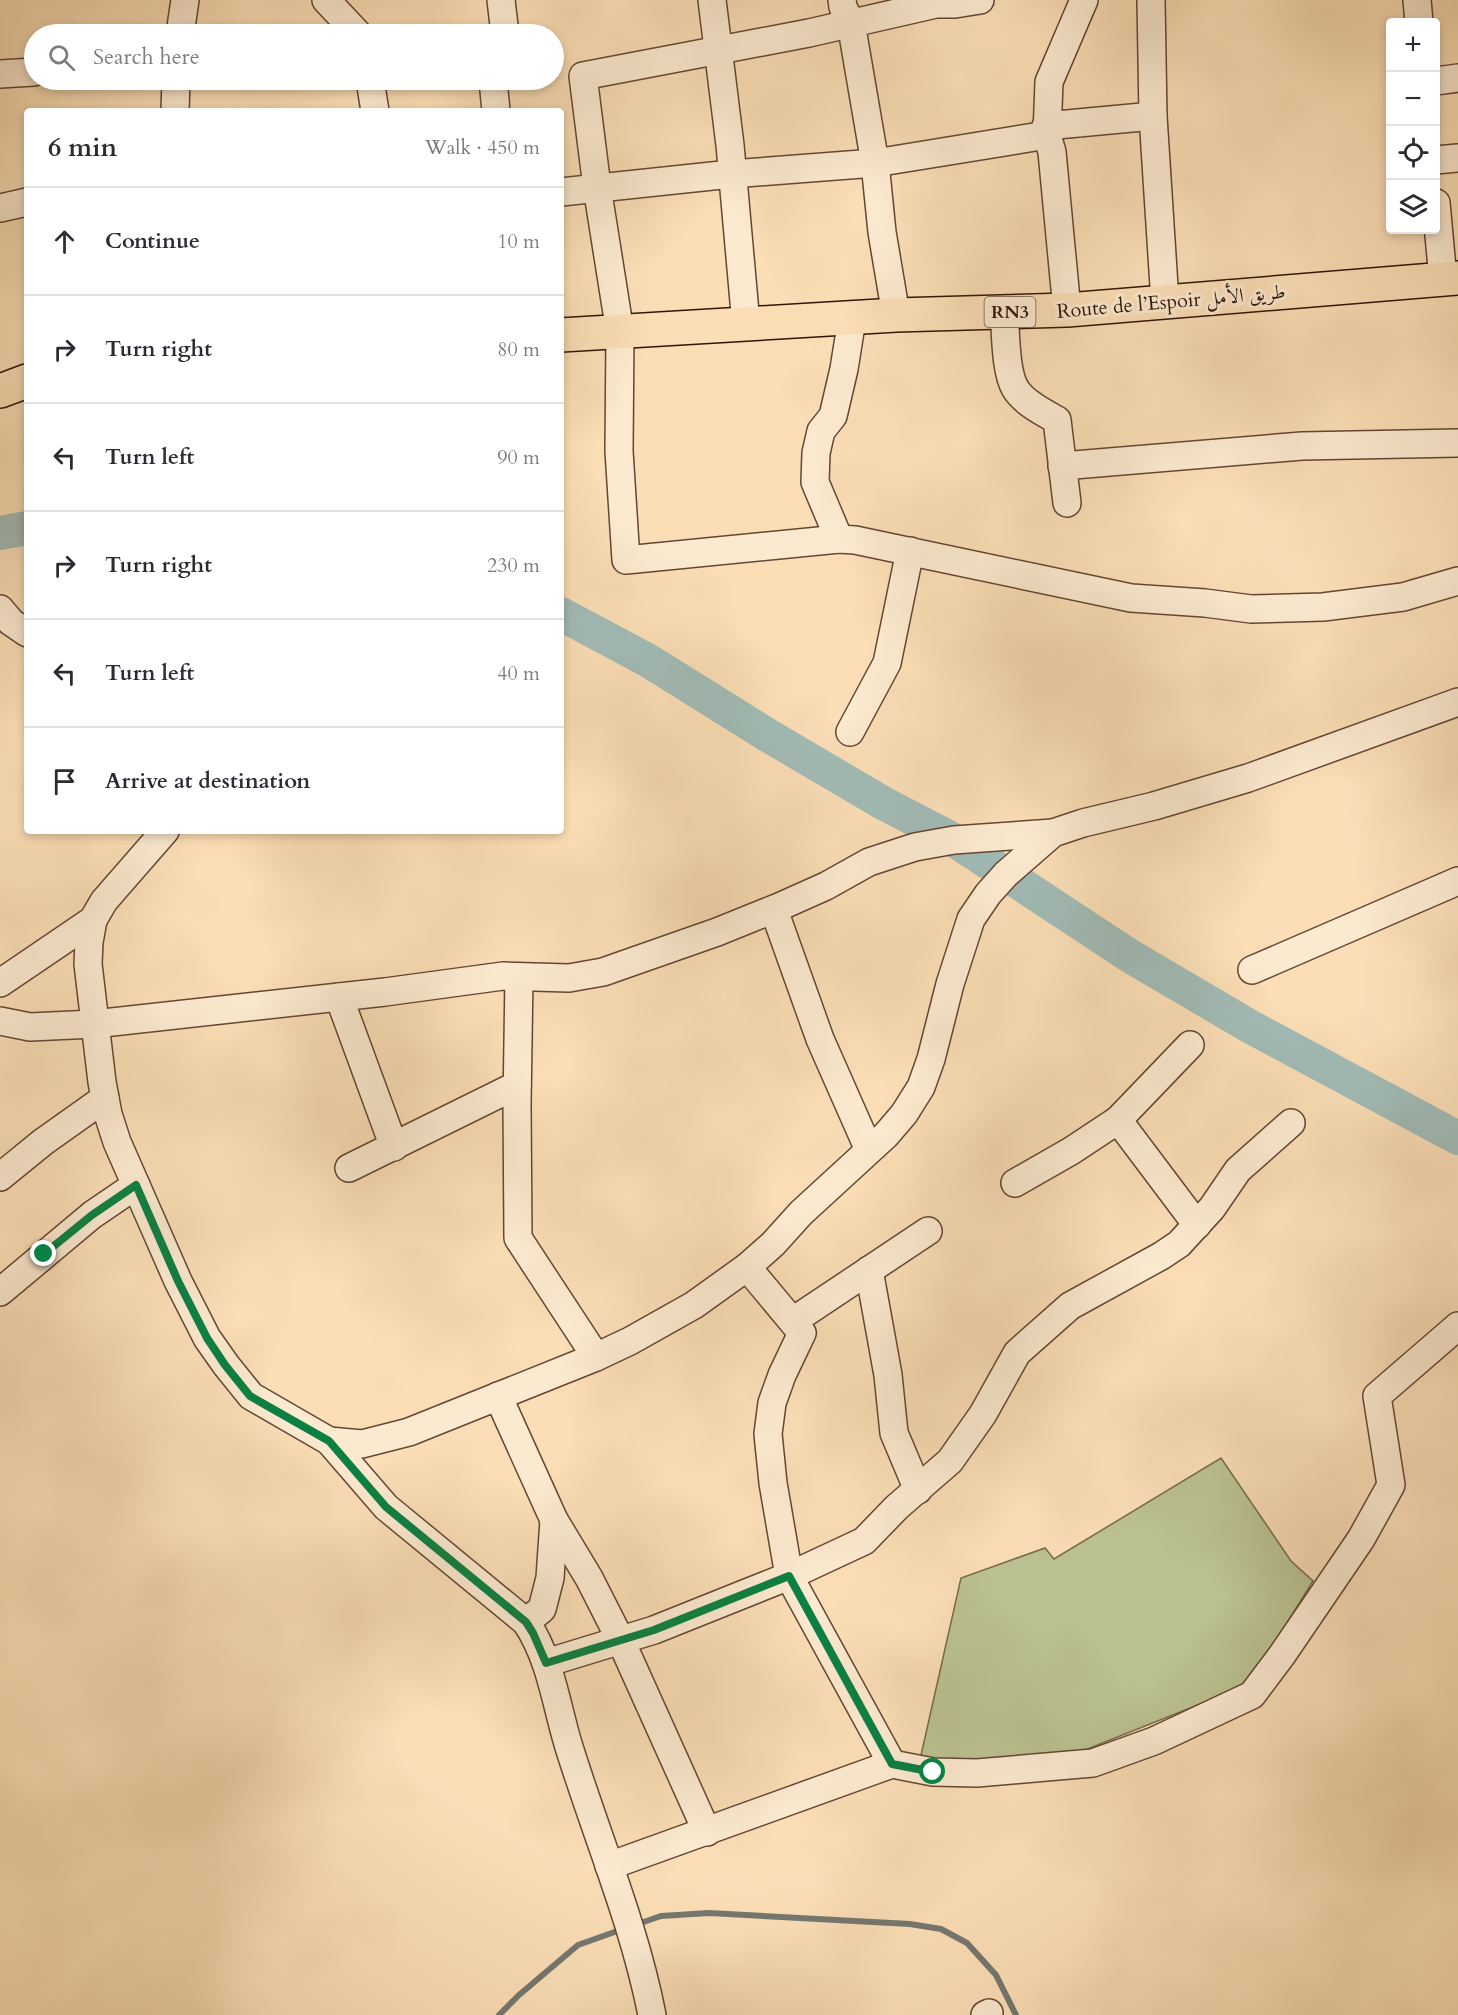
<!DOCTYPE html>
<html lang="en">
<head>
<meta charset="utf-8">
<style>
  :root { --surface:#fff; --page:#f7f7f7; --text:#2b2b33; --muted:#7c7c81; --line:#e1e1e2 }
  body { margin:0; font-family:Cardo,Amiri,serif; background:var(--page); color:var(--text) }
  .controls { position:absolute; right:18px; top:18px; display:grid; overflow:hidden; border-radius:6px; box-shadow:0 3px 9px #0003 }
  .controls button { width:54px; height:54px; display:grid; place-items:center; padding:0; border:0; border-bottom:2px solid var(--line); background:var(--surface); color:var(--text); font:30px sans-serif }
  .stop { position:absolute; width:18px; height:18px; margin:-14px; border:4px solid #0b8043; border-radius:50%; background:#fff }
  .stop.end { background:#0b8043; border-color:#fff; box-shadow:0 2px 6px #0008 }
  .list { margin:0; padding:0; list-style:none }
  h2 { display:flex; justify-content:space-between; align-items:center; height:78px; margin:0; padding:0 24px; font-size:26px }
  h2 small { font-size:20px; font-weight:400; color:var(--muted) }
  .list li { display:grid; grid-template-columns:39px 1fr auto; gap:18px; align-items:center; box-sizing:border-box; height:108px; padding:0 24px; border-top:2px solid var(--line) }
  .list b { display:block; font-size:22px; white-space:nowrap }
  .list em { font-size:20px; font-style:normal; color:var(--muted) }
  .icon { flex:none; width:33px; height:33px; fill:none; stroke:currentColor; stroke-width:2; stroke-linecap:round; stroke-linejoin:round }
  .map { position:relative; flex:none; width:1458px; height:2015px; overflow:hidden }
  .search { position:absolute; background:var(--surface); box-shadow:0 3px 9px #0003; left:24px; top:24px; width:540px; height:66px; display:flex; align-items:center; gap:15px; box-sizing:border-box; padding:0 21px; border-radius:33px; color:var(--muted); font-size:22px }
  .panel { position:absolute; background:var(--surface); box-shadow:0 3px 9px #0003; left:24px; top:108px; width:540px; height:726px; border-radius:6px }
  .map>svg:first-child { display:block }
  .green { fill:#bbc291; stroke:#766b4c; stroke-width:1.5 }
  .lines { fill:none; stroke-linecap:round; stroke-linejoin:round }
  .stream { stroke:#757870; stroke-width:6 }
  .river { stroke:#a1bbb6; stroke-width:34 }
  .minor-casing { stroke:#644634; stroke-width:30 }
  .highway-casing { stroke:#321408; stroke-width:36 }
  .minor { stroke:#fcead0; stroke-width:27 }
  .highway { stroke:#fbdeb6; stroke-width:33 }
  .route { stroke:#0b8043; stroke-width:8 }
  .labels { text-anchor:middle; stroke-width:6; stroke-linejoin:round; paint-order:stroke }
  .shield { fill:#fcead0; stroke:#6f5444; stroke-width:1.5 }
  .shield-label { font-size:18px; font-weight:bold; fill:#321408 }
  .street-label { font-size:20px; fill:#321408; stroke:#fcead0 }
</style>
</head>
<body>
<div class="map">
<svg width="1458" height="2015" viewBox="0 0 1458 2015">
  <rect width="100%" height="100%" fill="#fbdeb6"/>
  <filter id="stains"><feTurbulence type="fractalNoise" baseFrequency=".00333" numOctaves="4"/><feColorMatrix values="0 0 0 0 .2 0 0 0 0 .09 0 0 0 0 .02 0 0 0 .5 -.17"/></filter>
  <radialGradient id="worn" r=".72"><stop offset=".6" stop-color="#630" stop-opacity="0"/><stop offset="1" stop-color="#630" stop-opacity=".3"/></radialGradient>
  <!-- green -->
  <polygon class="green" points="1221,1458 1291,1561 1313,1581 1248,1685 1075,1754 919,1764 961,1578 1045,1548 1054,1559"/>
  <g class="lines">
    <!-- stream -->
    <g class="stream">
      <polyline points="635,1925 661,1916 709,1913 910,1924 941,1929 967,1943 996,1975 1016,2015"/>
      <polyline points="499,2015 519,1995 578,1945 623,1929"/>
    </g>
    <!-- river -->
    <g class="river">
      <polyline points="0,533 27,528"/>
      <polyline points="561,614 649,661 769,736 883,803 954,840 1130,956 1249,1026 1458,1138"/>
    </g>
    <defs>
      <g id="minor">
        <polyline points="326,0 358,34"/>
        <polyline points="501,0 505,34"/>
        <polyline points="712,0 730,145 746,324"/>
        <polyline points="842,0 843,7 851,23 875,163 882,232 896,315"/>
        <polyline points="980,0 955,4 936,4 809,33 583,76 597,187 620,332 619,451 626,560 839,539 855,540 1131,598 1205,603 1251,609 1323,607 1403,597 1458,581"/>
        <polyline points="1151,0 1153,116 1165,302"/>
        <polyline points="1417,0 1419,22"/>
        <polyline points="180,34 185,0"/>
        <polyline points="0,74 34,72"/>
        <polyline points="370,80 375,111"/>
        <polyline points="493,80 496,111"/>
        <polyline points="1436,81 1458,78"/>
        <polyline points="175,111 176,80"/>
        <polyline points="1046,126 1153,116"/>
        <polyline points="1047,135 1049,82 1084,0"/>
        <polyline points="1436,160 1458,158"/>
        <polyline points="561,192 731,174 875,163 1047,135 1052,152 1067,310"/>
        <polyline points="1436,203 1443,279"/>
        <polyline points="0,208 27,202"/>
        <path d="M1004,312C1006,333 1005,370 1015,388C1023,402 1043,412 1057,420L1067,503"/>
        <polyline points="1062,466 1302,446 1458,443"/>
        <polyline points="839,539 815,482 816,453 821,431 833,416 844,369 852,319"/>
        <polyline points="0,609 11,622 27,633"/>
        <polyline points="850,732 887,663 910,551"/>
        <path d="M165,831L104,901L93,920L89,942L88,964L102,1082L108,1114L117,1142L178,1281L207,1338L226,1365L251,1396L329,1441L386,1507L526,1622C551,1659 556,1705 569,1747C597,1837 634,1923 652,2015"/>
        <polyline points="774,910 820,1039 869,1150"/>
        <polyline points="1252,970 1458,881"/>
        <polyline points="519,977 517,1105 518,1238 596,1357"/>
        <polyline points="0,983 93,920"/>
        <polyline points="339,997 394,1147"/>
        <polyline points="0,1021 30,1027 94,1024 385,992 503,976 569,978 603,972 717,932 779,907 826,886 869,862 915,847 954,840 1053,833"/>
        <polyline points="1118,1120 1190,1045"/>
        <polyline points="349,1168 517,1085"/>
        <polyline points="0,1177 43,1142 105,1098"/>
        <polyline points="1015,1183 1071,1151 1118,1120 1197,1225"/>
        <polyline points="747,1267 802,1333 782,1375 772,1403 768,1434 773,1483 789,1576 892,1764"/>
        <polyline points="869,1270 888,1375 894,1433 918,1490"/>
        <polyline points="0,1292 92,1215 136,1185"/>
        <polyline points="793,1321 928,1231"/>
        <polyline points="498,1396 554,1520 589,1578 621,1641 707,1832"/>
        <polyline points="329,1441 362,1444 409,1432 596,1357 630,1341 694,1305 747,1267 773,1244 801,1213 886,1135 904,1114 921,1087 931,1059 950,984 971,919 988,894 1006,874 1053,833 1083,823 1154,806 1248,778 1458,702"/>
        <polyline points="526,1622 542,1609 550,1578 554,1520"/>
        <polyline points="546,1663 654,1630 789,1576 864,1541 897,1507 950,1461 983,1414 1017,1353 1070,1306 1161,1256 1179,1244 1212,1208 1238,1170 1291,1123"/>
        <polyline points="609,1866 892,1764 933,1772 977,1773 1093,1763 1154,1741 1252,1695 1282,1655 1361,1539 1391,1485 1377,1396 1458,1326"/>
        <polyline points="985,2015 989,2013"/>
      </g>
      <g id="highway">
        <polyline points="561,335 896,315 1067,310 1458,278"/>
        <polyline points="0,391 27,381"/>
      </g>
    </defs>
    <!-- minor casing -->
    <use href="#minor" class="minor-casing"/>
    <!-- highway casing -->
    <use href="#highway" class="highway-casing"/>
    <!-- minor -->
    <use href="#minor" class="minor"/>
    <!-- highway -->
    <use href="#highway" class="highway"/>
  </g>
  <g class="lines">
    <!-- route -->
    <polyline class="route" points="44,1254 92,1215 136,1185 178,1281 207,1338 225,1365 250,1396 329,1441 386,1507 526,1622 533,1633 546,1663 654,1630 789,1576 892,1764 933,1772"/>
  </g>
  <g class="labels">
    <!-- shield labels -->
    <rect class="shield" x="984.5" y="297" width="51" height="30" rx="4.5"/>
    <g class="shield-label">
      <text x="1010" y="318">RN3</text>
    </g>
    <!-- street labels -->
    <g class="street-label">
      <text transform="translate(1171 301) rotate(-5)" y="7">Route de l’Espoir طريق الأمل</text>
    </g>
  </g>
  <rect width="100%" height="100%" filter="url(#stains)"/>
  <rect width="100%" height="100%" fill="url(#worn)"/>
</svg>
<div class="controls">
<button>+</button>
<button>−</button>
<button><svg class="icon" aria-label="locate" viewBox="0 0 24 24"><circle cx="12" cy="12" r="6"/><path d="M12 2v4M12 18v4M2 12h4M18 12h4"/></svg></button>
<button><svg class="icon" aria-label="layers" viewBox="0 0 24 24"><path d="M12 4l9 5-9 5-9-5zM3 14l9 5 9-5"/></svg></button>
</div>
<div class="stop" style="left:933px;top:1772px"></div>
<div class="stop end" style="left:44px;top:1254px"></div>
<div class="search"><svg class="icon" aria-label="search" viewBox="0 0 24 24"><circle cx="10" cy="10" r="6"/><path d="M15 15l6 6"/></svg>Search here</div>
<section class="panel">
<h2>6 min<small>Walk · 450 m</small></h2>
<ul class="list">
<li><svg class="icon" aria-label="ahead" viewBox="0 0 24 24"><path d="M12 20V5M6 11l6-6 6 6"/></svg><div><b>Continue</b></div><em>10 m</em></li>
<li><svg class="icon" aria-label="right" viewBox="0 0 24 24"><path d="M7 20v-9h11M14 6l5 5-5 5"/></svg><div><b>Turn right</b></div><em>80 m</em></li>
<li><svg class="icon" aria-label="left" viewBox="0 0 24 24"><path d="M17 20v-9H6M10 6l-5 5 5 5"/></svg><div><b>Turn left</b></div><em>90 m</em></li>
<li><svg class="icon" aria-label="right" viewBox="0 0 24 24"><path d="M7 20v-9h11M14 6l5 5-5 5"/></svg><div><b>Turn right</b></div><em>230 m</em></li>
<li><svg class="icon" aria-label="left" viewBox="0 0 24 24"><path d="M17 20v-9H6M10 6l-5 5 5 5"/></svg><div><b>Turn left</b></div><em>40 m</em></li>
<li><svg class="icon" aria-label="arrive" viewBox="0 0 24 24"><path d="M6 21V4h12l-3 4 3 4H6"/></svg><div><b>Arrive at destination</b></div></li>
</ul>
</section>
</div>
</body>
</html>
